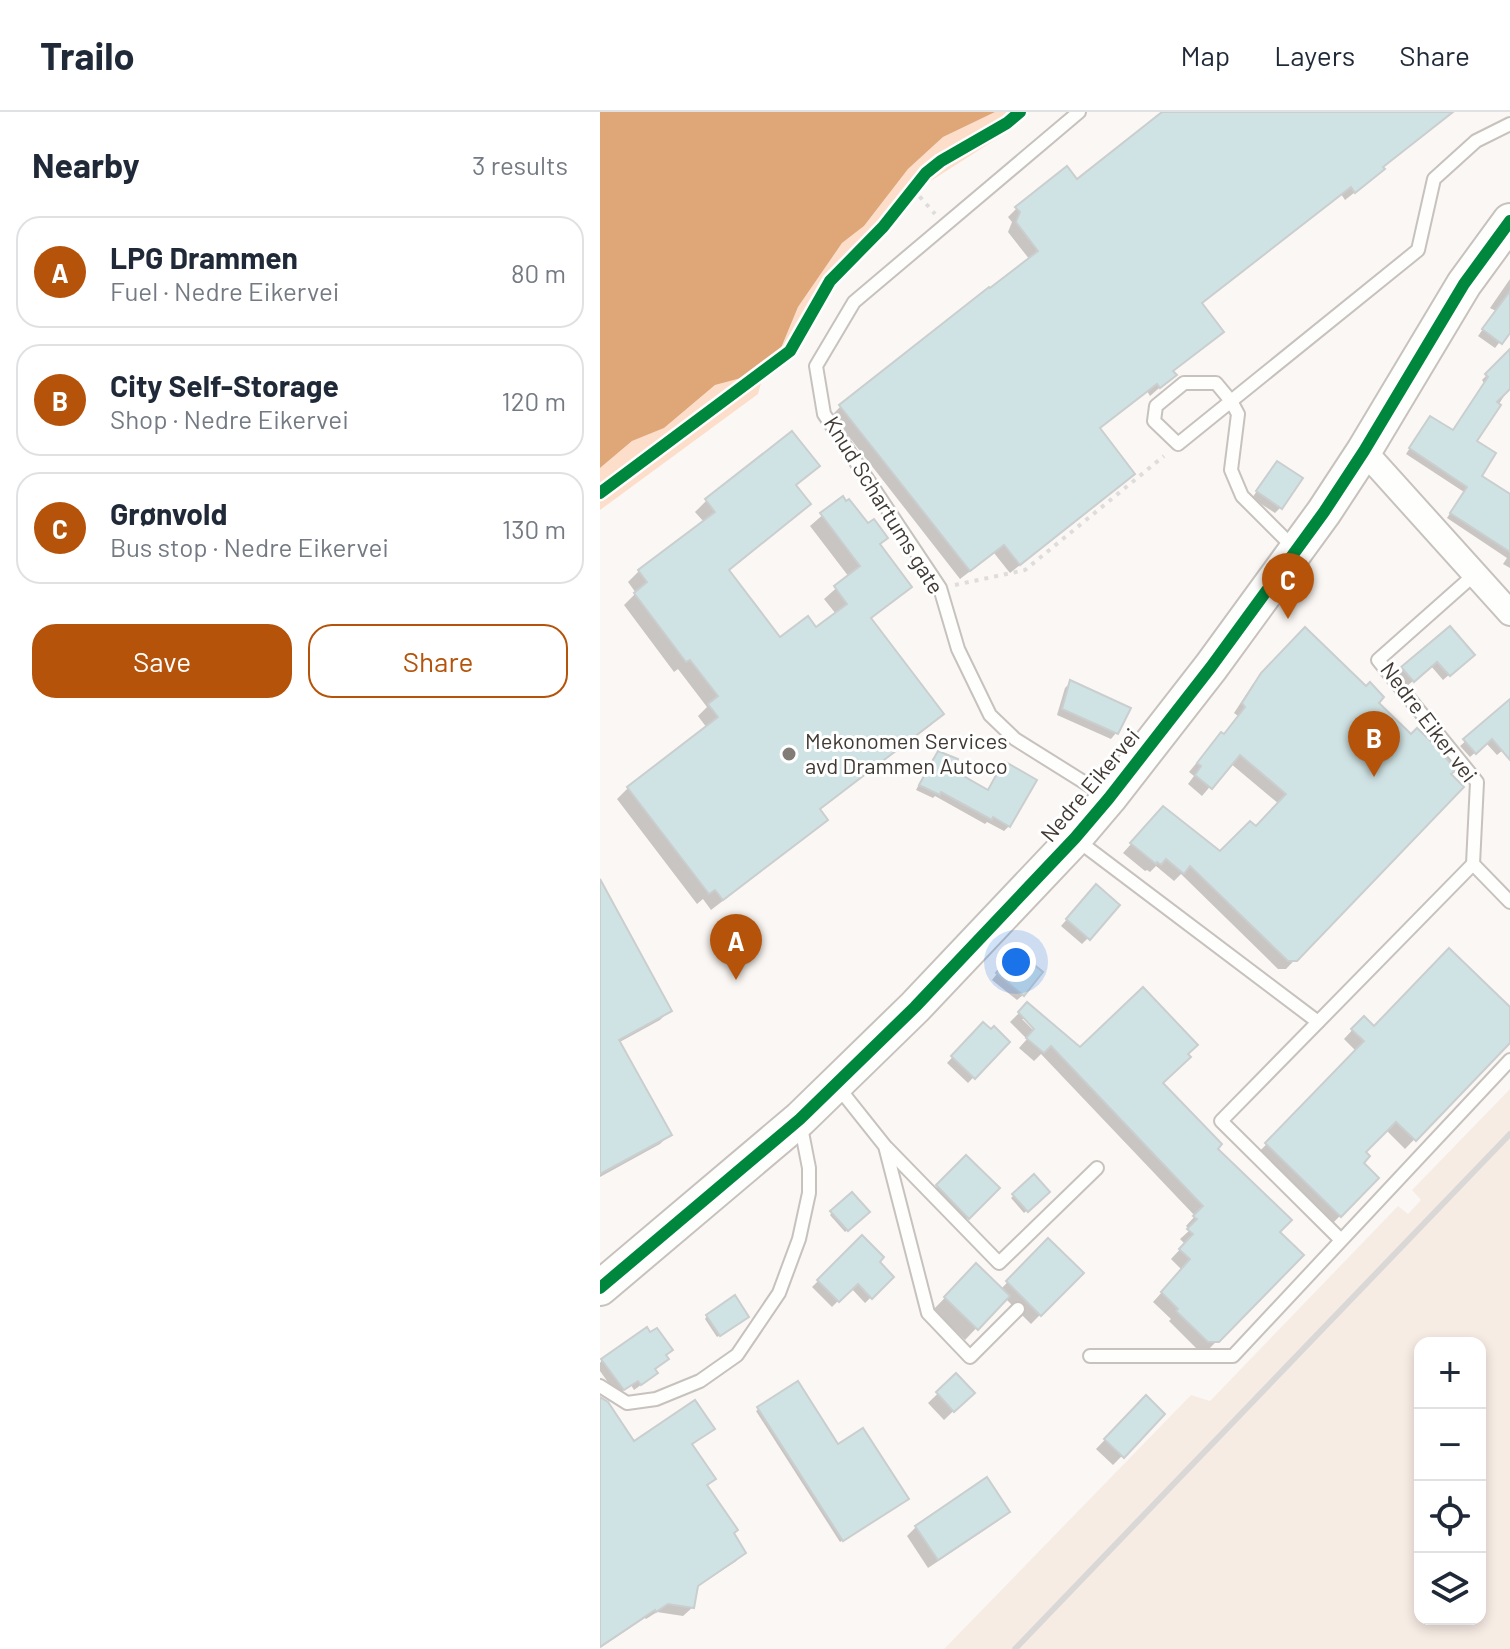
<!DOCTYPE html>
<html lang="en">
<head>
<meta charset="utf-8">
<style>
  :root { --surface:#fff; --page:#f6f6f7; --text:#1f2937; --muted:#747a83; --line:#e0e1e3; --accent:#b45309 }
  body { margin:0; font-family:Barlow,sans-serif; background:var(--page); color:var(--text) }
  .controls { position:absolute; right:24px; bottom:24px; display:grid; overflow:hidden; border-radius:16px; box-shadow:0 4px 12px #0003 }
  .controls button { width:72px; height:72px; display:grid; place-items:center; padding:0; border:0; border-bottom:2px solid var(--line); background:var(--surface); color:var(--text); font:40px sans-serif }
  .you { position:absolute; left:416px; top:850px; width:28px; height:28px; margin:-20px; border:6px solid #fff; border-radius:50%; background:#1a73e8; box-shadow:0 0 0 12px #1a73e833 }
  .badge { display:grid; place-items:center; width:52px; height:52px; border-radius:50%; background:var(--accent); color:#fff; font-size:26px; font-weight:700 }
  .pin { position:absolute; translate:-50% -66px; filter:drop-shadow(0 2px 4px #0008) }
  .pin::after { content:''; position:absolute; top:42px; width:28px; height:24px; background:inherit; clip-path:polygon(0 0,100% 0,50% 100%) }
  .list { margin:0; padding:0; list-style:none }
  h2 { display:flex; justify-content:space-between; align-items:center; height:104px; margin:0; padding:0 32px; font-size:34px }
  h2 small { font-size:26px; font-weight:400; color:var(--muted) }
  .list li { display:grid; grid-template-columns:52px 1fr auto; gap:24px; align-items:center; box-sizing:border-box; height:112px; margin:0 16px 16px; padding:0 16px; border:2px solid var(--line); border-radius:24px }
  .list b { display:block; font-size:30px; white-space:nowrap }
  .list p { margin:0; font-size:26px; white-space:nowrap; color:var(--muted) }
  .list em { font-size:26px; font-style:normal; color:var(--muted) }
  .actions { display:flex; gap:16px; padding:24px 32px }
  .actions a { flex:1; padding:18px 0; border:2px solid var(--accent); border-radius:24px; text-align:center; font-size:28px; color:var(--accent) }
  .actions .main { background:var(--accent); color:#fff }
  .icon { flex:none; width:44px; height:44px; fill:none; stroke:currentColor; stroke-width:2; stroke-linecap:round; stroke-linejoin:round }
  .map { position:relative; flex:none; width:910px; height:1537px; overflow:hidden }
  header { display:flex; align-items:center; gap:48px; box-sizing:border-box; height:112px; padding:0 40px; background:var(--surface); border-bottom:2px solid var(--line) }
  header strong { font-size:38px }
  nav { display:flex; gap:44px; margin-inline-start:auto; font-size:28px }
  main { display:flex }
  aside { flex:1; background:var(--surface) }
  .map>svg:first-child { display:block }
  .built { fill:#f7ece4; fill-rule:evenodd }
  .green { fill:#fcdeca }
  .water { fill:#dfa678 }
  .shadow { fill:#0003; fill-rule:evenodd }
  .building { fill:#d0e3e4; stroke:#cacece; stroke-width:2 }
  .lines { fill:none; stroke-linecap:round; stroke-linejoin:round }
  .service-casing { stroke:#c7c2be; stroke-width:16 }
  .minor-casing { stroke:#c7c2be; stroke-width:28 }
  .secondary-casing { stroke:#c7c2be; stroke-width:38 }
  .path { stroke:#dedddc; stroke-width:4; stroke-dasharray:4 6; stroke-linecap:butt }
  .service { stroke:#fefefd; stroke-width:12 }
  .minor { stroke:#fefefd; stroke-width:24 }
  .secondary { stroke:#fefefd; stroke-width:34 }
  .rail { stroke:#dad8d7; stroke-width:6 }
  .cycleway-casing { stroke:#fff; stroke-width:17 }
  .cycleway { stroke:#00873e; stroke-width:12 }
  .poi-dot { fill:#827c77; stroke:#fff; stroke-width:3 }
  .labels { text-anchor:middle; stroke-width:6; stroke-linejoin:round; paint-order:stroke }
  .street-label { font-size:22px; fill:#413933; stroke:#fff }
  .poi-label { font-size:22px; fill:#413933; stroke:#fff; text-anchor:start }
</style>
</head>
<body>
<header>
<strong>Trailo</strong>
<nav><a>Map</a><a>Layers</a><a>Share</a></nav>
</header>
<main>
<aside>
<h2>Nearby<small>3 results</small></h2>
<ul class="list">
<li><span class="badge">A</span><div><b>LPG Drammen</b><p>Fuel · Nedre Eikervei</p></div><em>80 m</em></li>
<li><span class="badge">B</span><div><b>City Self-Storage</b><p>Shop · Nedre Eikervei</p></div><em>120 m</em></li>
<li><span class="badge">C</span><div><b>Grønvold</b><p>Bus stop · Nedre Eikervei</p></div><em>130 m</em></li>
</ul>
<div class="actions"><a class="main">Save</a><a>Share</a></div>
</aside>
<div class="map">
<svg width="910" height="1537" viewBox="0 0 910 1537">
  <rect width="100%" height="100%" fill="#faf7f4"/>
  <!-- built -->
  <path class="built" d="M910,977V1537H344L591,1283L610,1289L798,1094L808,1102L821,1088L812,1078ZM880,1231V1507H820V1231Z"/>
  <!-- green -->
  <polygon class="green" points="395,0 429,0 393,29 329,70 281,126 235,169 191,247 161,271 158,282 0,398 0,356 32,329 64,316 115,273 145,265 181,236 198,195 242,131 264,114 308,57 343,25"/>
  <!-- water -->
  <polygon class="water" points="0,0 395,0 343,25 308,57 264,114 242,131 198,195 181,236 145,265 115,273 64,316 32,329 0,356"/>
  <!-- shadow -->
  <g class="shadow">
    <polygon points="564,0 852,0 782,56 773,66 745,88 741,82 600,192 572,260 574,263 550,284 547,279 498,317 524,370 410,461 394,441 360,467 232,303 241,294 430,148 408,120 412,110 408,105 417,96 477,70"/>
    <polygon points="910,167 910,217 895,236 878,224 896,199 890,196"/>
    <polygon points="907,243 910,246 910,275 874,330 879,365 910,418 910,456 903,452 907,446 847,406 864,380 806,342 826,311 852,320 884,271 882,268"/>
    <polygon points="192,322 194,374 127,459 180,528 216,518 236,502 224,487 249,465 210,414 242,386 309,475 298,486 270,507 342,602 331,613 218,698 225,708 214,719 111,798 103,787 97,792 17,687 28,676 107,616 98,604 107,595 78,557 74,560 24,493 36,481 28,470 39,459 104,410 95,400 106,389"/>
    <polygon points="677,351 680,396 675,401 652,386"/>
    <polygon points="850,517 866,548 843,568 831,554 807,574 797,562"/>
    <polygon points="705,518 861,675 686,857 678,857 581,762 574,769 556,754 550,760 547,758 545,759 523,741 555,705 620,742 655,716 679,692 630,651 602,684 588,672 594,664 589,660 613,631 623,624 638,604 634,601 653,572"/>
    <polygon points="471,570 516,621 511,627 457,603 465,576"/>
    <polygon points="910,591 910,632 897,643 886,631 870,645 860,634"/>
    <polygon points="338,641 350,659 387,679 399,656 404,651 409,714 404,719 387,710 385,712 335,684 333,686 316,678 333,646"/>
    <polygon points="490,781 488,826 482,832 461,814"/>
    <polygon points="0,798 69,899 60,908 18,931 69,1023 60,1032 0,1065"/>
    <polygon points="410,846 423,883 417,888 392,868"/>
    <path d="M427,893L480,938L561,971L615,1037L677,1120L701,1143L608,1238H598L569,1209L571,1207L553,1190L582,1158L571,1147L585,1132L580,1127L590,1118L586,1114L595,1104L441,942L434,949L419,936L427,927L410,910ZM422,907H427L440,925Z"/>
    <polygon points="910,898 910,928 805,1037 785,1017 763,1040 761,1051 777,1066 731,1113 657,1042 756,939 744,927 755,915 774,916"/>
    <polygon points="383,913 407,930 368,971 347,951"/>
    <polygon points="366,1046 397,1076 362,1111 332,1080"/>
    <polygon points="434,1065 447,1080 424,1101 411,1086"/>
    <polygon points="251,1083 267,1100 245,1120 230,1103"/>
    <polygon points="262,1126 277,1150 292,1165 265,1191 251,1176 232,1195 212,1175"/>
    <polygon points="448,1128 481,1161 431,1212 405,1186 365,1228 333,1198 376,1154 401,1177"/>
    <polygon points="107,1204 144,1207 117,1225 105,1207"/>
    <polygon points="2,1248 53,1258 49,1267 34,1278 31,1273 17,1283 0,1259 0,1251"/>
    <polygon points="356,1264 372,1281 344,1308 328,1291"/>
    <polygon points="546,1285 563,1302 513,1353 496,1337"/>
    <polygon points="0,1291 34,1332 112,1316 91,1334 113,1367 106,1375 144,1441 135,1450 95,1476 93,1495 83,1504 57,1500 46,1507 45,1506 0,1536"/>
    <polygon points="159,1297 238,1335 304,1389 240,1430 156,1299"/>
    <polygon points="407,1400 398,1409 328,1456 307,1424 316,1415"/>
  </g>
  <!-- building -->
  <g class="building">
    <polygon points="562,0 853,0 783,55 785,57 755,81 751,75 602,191 624,220 573,259 577,263 560,276 557,272 500,316 535,362 420,453 404,433 370,459 239,293 389,175 390,176 438,139 416,110 420,100 415,95 467,54 477,67"/>
    <polygon points="910,179 910,221 902,232 882,217"/>
    <polygon points="910,237 910,277 897,290 901,293 877,329 896,341 882,364 910,382 910,440 850,401 867,375 809,336 830,304 853,318 888,265 885,262"/>
    <polygon points="192,319 220,354 196,373 211,392 129,458 180,525 208,504 216,515 247,492 234,474 260,454 220,401 243,384 246,389 249,387 268,411 274,407 288,426 280,432 312,475 271,506 344,602 220,697 228,708 123,788 115,778 109,782 27,675 118,605 108,592 118,584 90,548 86,550 34,481 47,470 38,458 115,400 105,387"/>
    <polygon points="677,349 703,366 682,397 656,379"/>
    <polygon points="850,514 875,543 850,564 837,550 814,570 801,555"/>
    <polygon points="705,515 766,574 770,570 784,585 779,591 811,622 817,616 839,637 856,658 851,662 864,675 697,849 688,849 590,754 584,762 566,747 561,753 557,750 556,752 530,731 563,694 620,739 650,709 656,714 686,682 640,643 612,677 595,663 601,654 597,651 621,620 624,622 645,595 642,591 661,561"/>
    <polygon points="470,568 531,596 518,622 462,597"/>
    <polygon points="910,587 910,648 892,627 876,642 863,627"/>
    <polygon points="338,639 358,647 353,658 388,678 404,649 437,668 410,715 393,705 392,708 341,680 340,683 319,673"/>
    <polygon points="0,767 72,899 19,928 72,1023 0,1062"/>
    <polygon points="496,772 520,793 490,828 466,807"/>
    <polygon points="849,836 910,895 910,931 816,1029 796,1010 766,1040 770,1044 764,1051 779,1066 741,1105 665,1031 764,929 751,917 764,904 774,914"/>
    <polygon points="416,838 443,860 424,884 396,861"/>
    <polygon points="543,875 598,933 588,942 591,945 563,971 622,1032 618,1037 692,1108 680,1120 704,1143 619,1230 608,1230 576,1199 578,1197 561,1180 590,1147 579,1137 593,1122 587,1117 597,1107 593,1104 603,1094 451,934 444,941 426,926 434,917 418,900 427,890 480,935"/>
    <polygon points="383,910 391,917 394,914 410,930 375,967 351,944"/>
    <polygon points="366,1043 400,1076 369,1107 336,1073"/>
    <polygon points="434,1062 450,1080 428,1100 412,1082"/>
    <polygon points="252,1080 270,1100 248,1119 230,1099"/>
    <polygon points="262,1123 284,1145 280,1150 294,1165 272,1187 258,1172 239,1190 217,1168"/>
    <polygon points="448,1126 484,1161 441,1204 406,1169"/>
    <polygon points="376,1151 410,1184 378,1218 344,1185"/>
    <polygon points="135,1183 149,1205 120,1224 106,1203"/>
    <polygon points="47,1215 50,1220 57,1216 73,1238 66,1243 69,1247 55,1257 58,1261 41,1273 38,1269 24,1278 1,1247"/>
    <polygon points="356,1261 375,1281 354,1300 336,1280"/>
    <polygon points="198,1269 238,1332 263,1316 309,1387 243,1429 157,1295"/>
    <polygon points="546,1283 565,1302 524,1346 504,1327"/>
    <polygon points="0,1285 8,1290 34,1329 95,1288 115,1317 92,1332 116,1367 107,1373 138,1418 134,1421 146,1441 98,1474 94,1496 68,1492 56,1500 55,1498 0,1535"/>
    <polygon points="387,1365 410,1400 338,1448 315,1414"/>
  </g>
  <g class="lines">
    <defs>
      <g id="service">
        <polyline points="479,0 254,190 216,254 224,302 340,476 358,537 390,603 415,627 506,684"/>
        <polyline points="694,436 642,384 631,358 638,302 631,289 616,271 584,271 556,294 554,309 578,332 818,138 834,67 876,29 910,12"/>
        <polyline points="875,462 778,548 877,670 873,752 910,790"/>
        <polyline points="477,728 718,910"/>
        <polyline points="238,975 285,1034 328,1201 370,1245 418,1197"/>
        <polyline points="287,1036 399,1151 497,1056"/>
        <polyline points="741,1128 621,1009 873,752"/>
        <polyline points="490,1244 633,1244 910,948"/>
        <polyline points="0,1274 27,1291 56,1287 100,1269 137,1243 179,1181 199,1127 209,1081 209,1056 200,1010"/>
      </g>
      <polyline id="minor" points="764,339 910,501"/>
      <polyline id="secondary" points="0,1176 200,1007 315,895 475,726 509,686 611,555 724,400 764,339 864,172 910,109"/>
    </defs>
    <!-- service casing -->
    <use href="#service" class="service-casing"/>
    <!-- minor casing -->
    <use href="#minor" class="minor-casing"/>
    <!-- secondary casing -->
    <use href="#secondary" class="secondary-casing"/>
    <!-- path -->
    <g class="path">
      <polyline points="313,77 335,102"/>
      <polyline points="355,473 425,458 564,344"/>
    </g>
    <!-- service -->
    <use href="#service" class="service"/>
    <!-- minor -->
    <use href="#minor" class="minor"/>
    <!-- secondary -->
    <use href="#secondary" class="secondary"/>
    <!-- rail -->
    <polyline class="rail" points="415,1537 910,1022"/>
    <defs>
      <g id="cycleway">
        <polyline points="0,381 190,239 230,169 283,115 326,61 341,49 407,11 420,0"/>
        <polyline points="0,1176 200,1007 315,895 475,726 509,686 611,555 724,400 764,339 864,172 910,109"/>
      </g>
    </defs>
    <!-- cycleway casing -->
    <use href="#cycleway" class="cycleway-casing"/>
    <!-- cycleway -->
    <use href="#cycleway" class="cycleway"/>
  </g>
  <!-- markers -->
  <circle class="poi-dot" cx="189" cy="642" r="8"/>
  <g class="labels">
    <!-- street labels -->
    <g class="street-label">
      <text transform="translate(284 393) rotate(58)" y="8">Knud Schartums gate</text>
      <text transform="translate(829 610) rotate(53)" y="8">Nedre Eiker vei</text>
      <text transform="translate(490 673) rotate(-50)" y="8">Nedre Eikervei</text>
    </g>
    <!-- poi labels -->
    <g class="poi-label">
      <text x="205" y="637">Mekonomen Services<tspan x="205" dy="25">avd Drammen Autoco</tspan></text>
    </g>
  </g>
</svg>
<div class="controls">
<button>+</button>
<button>−</button>
<button><svg class="icon" aria-label="locate" viewBox="0 0 24 24"><circle cx="12" cy="12" r="6"/><path d="M12 2v4M12 18v4M2 12h4M18 12h4"/></svg></button>
<button><svg class="icon" aria-label="layers" viewBox="0 0 24 24"><path d="M12 4l9 5-9 5-9-5zM3 14l9 5 9-5"/></svg></button>
</div>
<div class="you"></div>
<div class="pin badge" style="left:136px;top:868px">A</div>
<div class="pin badge" style="left:774px;top:665px">B</div>
<div class="pin badge" style="left:688px;top:507px">C</div>
</div>
</main>
</body>
</html>
